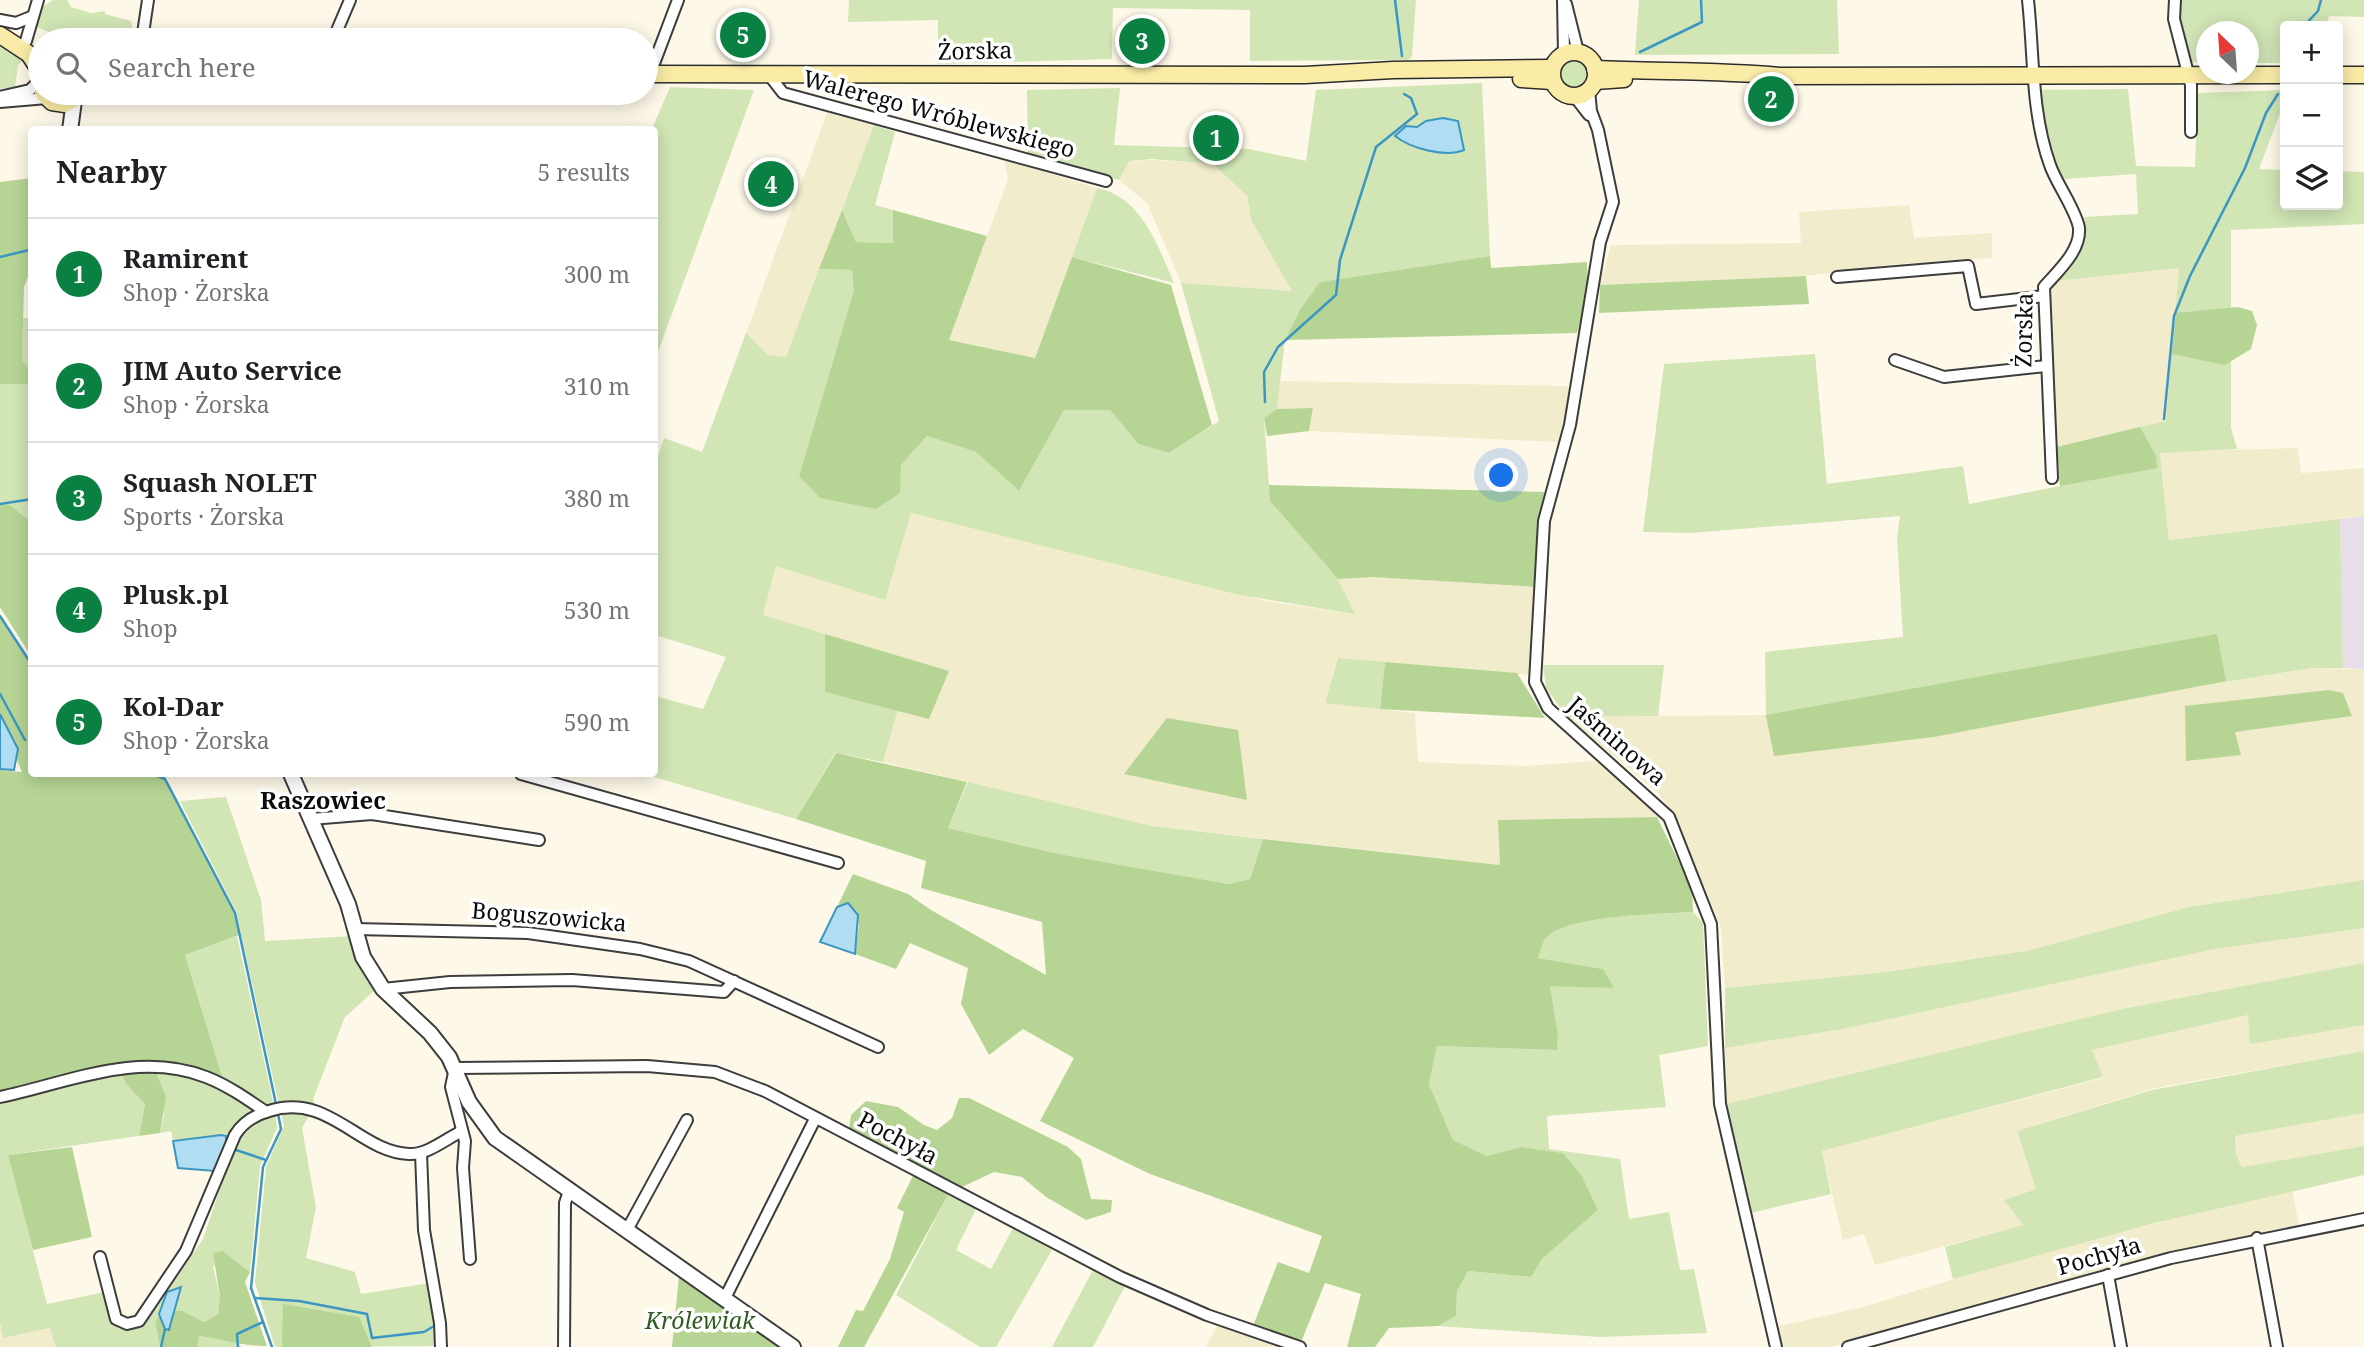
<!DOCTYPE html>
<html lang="en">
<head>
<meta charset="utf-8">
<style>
  :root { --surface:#fff; --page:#f2f2f2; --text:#202124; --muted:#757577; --line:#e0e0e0; --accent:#0b8043 }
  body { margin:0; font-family:"Noto Serif",serif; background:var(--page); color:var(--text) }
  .controls { position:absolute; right:21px; top:21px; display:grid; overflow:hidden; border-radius:7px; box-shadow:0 4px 18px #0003 }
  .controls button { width:63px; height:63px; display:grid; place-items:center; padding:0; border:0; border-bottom:2px solid var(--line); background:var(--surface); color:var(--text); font:35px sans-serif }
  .compass { position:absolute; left:2196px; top:21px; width:63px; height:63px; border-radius:50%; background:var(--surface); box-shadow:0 4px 18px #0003; rotate:335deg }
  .you { position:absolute; left:1502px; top:476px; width:24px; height:24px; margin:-18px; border:5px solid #fff; border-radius:50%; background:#1a73e8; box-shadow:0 0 0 10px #1a73e833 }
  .badge { display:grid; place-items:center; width:46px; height:46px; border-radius:50%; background:var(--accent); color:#fff; font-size:23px; font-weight:700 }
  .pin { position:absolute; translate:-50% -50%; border:4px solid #fff; box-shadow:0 2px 7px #0006 }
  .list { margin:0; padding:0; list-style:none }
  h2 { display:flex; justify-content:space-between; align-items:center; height:91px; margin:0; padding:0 28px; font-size:30px }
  h2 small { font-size:23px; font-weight:400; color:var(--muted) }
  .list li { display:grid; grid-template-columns:46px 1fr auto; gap:21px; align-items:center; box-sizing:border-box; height:112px; padding:0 28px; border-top:2px solid var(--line) }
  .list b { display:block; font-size:26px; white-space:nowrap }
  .list p { margin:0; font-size:23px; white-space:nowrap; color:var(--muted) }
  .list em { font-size:23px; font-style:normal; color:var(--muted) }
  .icon { flex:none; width:38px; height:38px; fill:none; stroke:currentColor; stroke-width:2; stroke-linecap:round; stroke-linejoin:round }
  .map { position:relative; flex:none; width:2364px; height:1347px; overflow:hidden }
  .search { position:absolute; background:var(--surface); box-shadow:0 4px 18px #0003; left:28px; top:28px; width:630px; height:77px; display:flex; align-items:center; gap:18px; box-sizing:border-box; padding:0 24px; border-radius:38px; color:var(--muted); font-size:26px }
  .panel { position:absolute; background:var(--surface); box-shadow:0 4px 18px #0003; left:28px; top:126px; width:630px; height:651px; border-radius:7px }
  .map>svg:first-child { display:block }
  .industrial { fill:#e7dee9 }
  .farmland { fill:#f1eccb }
  .green { fill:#d1e5b5 }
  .forest { fill:#b6d595 }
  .water { fill:#b0ddf2; stroke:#3c96c4; stroke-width:2 }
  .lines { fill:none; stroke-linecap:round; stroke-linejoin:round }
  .stream { stroke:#3c96c4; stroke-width:2.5 }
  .minor-casing { stroke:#3d3d3d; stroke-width:14 }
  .tertiary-casing { stroke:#3d3d3d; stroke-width:18 }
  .secondary-casing { stroke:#2c2c2c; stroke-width:19 }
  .minor { stroke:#fff; stroke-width:10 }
  .tertiary { stroke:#fff; stroke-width:14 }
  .secondary { stroke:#faeca7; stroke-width:16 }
  .labels { text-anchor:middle; stroke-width:7; stroke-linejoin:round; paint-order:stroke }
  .street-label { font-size:23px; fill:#0a0a0a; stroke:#fff }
  .park-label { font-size:23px; font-style:italic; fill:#305c1f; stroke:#fff }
  .neighbourhood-label { font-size:24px; font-weight:bold; fill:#0a0a0a; stroke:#fff }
</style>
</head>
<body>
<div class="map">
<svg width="2364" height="1347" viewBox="0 0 2364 1347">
  <rect width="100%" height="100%" fill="#fef8e8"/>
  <!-- industrial -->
  <polygon class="industrial" points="2364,516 2364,669 2343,668 2340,519"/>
  <!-- farmland -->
  <g class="farmland">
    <polygon points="827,113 874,125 786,357 768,355 746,333"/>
    <polygon points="1004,160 1097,188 1035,358 949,340 1008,179"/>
    <polygon points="1155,160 1213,164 1228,178 1247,196 1251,221 1293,291 1181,283 1147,203 1119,180 1128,161"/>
    <polygon points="1909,205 1914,238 1992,233 1992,258 1895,264 1806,276 1600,285 1611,245 1801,243 1799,212"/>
    <polygon points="2179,268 2167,421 2057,447 2050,297 2055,281"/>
    <polygon points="1280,381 1567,386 1574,394 1558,442 1309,431 1313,408 1277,409"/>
    <polygon points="2298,448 2301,473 2364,468 2364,516 2169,540 2160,452"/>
    <polygon points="911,513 1266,601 1354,614 1338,579 1373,577 1537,587 1529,675 1338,658 1325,702 1415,713 1418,762 1526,766 1595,761 1635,790 1657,817 1499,820 1501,865 1152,826 883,762 898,709 929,718 763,615 776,566"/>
    <polygon points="2311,668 2364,669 2364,880 2189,907 2026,951 1886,972 1725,988 1721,927 1673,813 1658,793 1567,717 1766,715 1774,756"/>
    <polygon points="2364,928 2364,963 2122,1009 1726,1104 1725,1048 1848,1028 2215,949"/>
    <polygon points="2248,1015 2251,1043 2364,1025 2364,1051 2155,1088 2017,1131 2036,1189 2004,1200 2024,1225 1875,1265 1864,1234 1843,1240 1822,1151 2103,1078 2092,1050"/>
    <polygon points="2364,1113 2364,1146 2242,1167 2236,1155 2235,1136"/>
    <polygon points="2292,1189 2299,1224 2166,1254 1830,1347 1781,1347 1776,1327 1863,1307 2032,1255"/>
    <polygon points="0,1322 3,1338 51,1328 56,1347 0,1347"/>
    <polygon points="1219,1322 1284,1347 1206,1347"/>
  </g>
  <!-- green -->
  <g class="green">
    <polygon points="53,0 67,0 71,7 91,13 105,11 105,14 131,21 134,40 69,40 36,27 44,6"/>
    <polygon points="849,0 1416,0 1412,57 1408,60 1250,61 1250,10 1113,8 1112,59 938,64 938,20 848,22"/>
    <polygon points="1639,0 1837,0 1839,54 1635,55"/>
    <polygon points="2180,0 2364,0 2364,17 2329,16 2326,26 2285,26 2285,63 2249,63 2248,32 2206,32 2206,62 2191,62 2178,20"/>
    <polygon points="0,41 27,58 18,65 15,87 0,89"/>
    <circle cx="1574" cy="74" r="16"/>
    <polygon points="1482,83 1490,256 1320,282 1285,340 1277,409 1264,419 1269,485 1276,508 1338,579 1355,614 1240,595 911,513 885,600 776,566 763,615 825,634 825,692 898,709 883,762 835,753 796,819 651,776 654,774 655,696 703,709 726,657 655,635 654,469 664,438 702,452 746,333 768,355 786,357 819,269 852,270 855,291 799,476 899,493 901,465 927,436 976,452 1019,491 1064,410 1110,410 1138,444 1169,453 1219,421 1181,283 1292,291 1251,220 1247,196 1213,164 1152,159 1129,161 1119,180 1028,154 1027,90 1120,88 1114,145 1249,149 1306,161 1316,90"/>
    <polygon points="670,87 754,90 655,360 652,129"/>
    <polygon points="2128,89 2136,166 2195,167 2198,93 2285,90 2285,100 2259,169 2285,170 2285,205 2338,205 2338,171 2364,172 2364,224 2231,230 2231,428 2237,449 2160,453 2169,540 2340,519 2343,668 2311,668 1774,756 1766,715 1765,652 1903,637 1897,538 1900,516 1691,533 1643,532 1664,364 1815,354 1827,484 1963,466 1969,504 2060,486 2057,447 2166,421 2179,268 2055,281 2085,236 2084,217 2138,214 2136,174 2065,179 2054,175 2038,90"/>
    <polygon points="874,125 895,132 875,205 893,210 893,243 856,242 842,210"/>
    <path d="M1097,188C1141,196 1158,246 1174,283L1072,257Z"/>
    <polygon points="23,318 31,318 31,371 22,360"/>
    <polygon points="0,384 29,384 31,522 10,505 0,503"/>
    <polygon points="1338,658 1385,662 1380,709 1325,703"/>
    <polygon points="1543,665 1664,665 1658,716 1567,717 1546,688"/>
    <polygon points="968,782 1152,826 1263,839 1250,879 1229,884 1059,854 948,828"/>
    <polygon points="226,797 261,900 265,941 352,936 363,974 374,991 345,1017 313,1099 315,1105 279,1105 236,911 180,801"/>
    <polygon points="2364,880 2364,928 2215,949 1848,1028 1725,1048 1725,988 1886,972 2026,951 2189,907"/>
    <path d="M1693,912L1703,923L1708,1046L1659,1055L1666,1107L1547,1116L1549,1149L1620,1159L1629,1219L1669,1212L1680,1270L1694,1269L1707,1333L1600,1337L1438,1326L1456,1316L1457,1291L1468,1271L1531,1277L1542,1259L1598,1210L1582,1176L1563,1153L1521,1147L1487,1156L1453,1140L1429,1084L1437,1046L1557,1050L1558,1036L1549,986L1603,969L1537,958C1540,953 1542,943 1546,938C1566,915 1662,914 1693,912Z"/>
    <polygon points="237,936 274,1106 268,1107 224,1083 185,955"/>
    <polygon points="2364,963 2364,1025 2250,1044 2248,1015 2092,1050 2103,1077 1822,1151 1831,1194 1751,1213 1726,1104 2122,1009"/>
    <polygon points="2364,1051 2364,1113 2235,1136 2236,1155 2242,1167 2364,1146 2364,1175 2155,1223 1953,1279 1945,1247 2023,1225 2004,1200 2036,1189 2017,1131 2152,1090"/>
    <polygon points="153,1068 199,1076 258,1112 226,1144 221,1135 173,1141 171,1131 160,1133 164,1115"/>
    <polygon points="121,1073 126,1084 145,1104 139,1136 8,1155 47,1304 105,1292 109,1313 118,1329 146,1323 203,1239 237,1138 249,1126 275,1113 277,1128 260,1166 250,1272 223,1251 213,1267 220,1296 218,1314 204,1322 183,1311 173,1311 179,1295 167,1292 155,1322 160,1347 56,1347 50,1328 3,1338 0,1322 0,1102"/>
    <polygon points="299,1110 310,1114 302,1128 316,1207 306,1258 355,1272 361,1294 430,1283 436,1346 275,1347 255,1283 266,1167 284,1126 281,1112"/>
    <polygon points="948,1195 976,1209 956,1250 991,1269 1013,1228 1052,1250 996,1347 980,1347 896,1295"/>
    <polygon points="1093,1270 1126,1284 1093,1347 1052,1347"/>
    <polygon points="199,1336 234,1341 242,1347 198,1347"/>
  </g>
  <!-- forest -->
  <g class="forest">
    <polygon points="31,178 31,268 24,287 22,360 31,371 29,384 0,384 0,182"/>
    <polygon points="842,210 856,242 893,243 893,210 987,236 949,340 1035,358 1072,257 1171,285 1212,425 1169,453 1138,444 1110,410 1064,410 1019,491 976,452 927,436 901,465 900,493 876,509 820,498 799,476 854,291 852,270 819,269"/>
    <polygon points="1490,256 1491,268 1587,262 1588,293 1577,333 1285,340 1300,310 1320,282"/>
    <polygon points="1806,276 1809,304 1599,313 1600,285"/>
    <polygon points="2238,307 2252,311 2257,325 2251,349 2225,365 2172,354 2176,313"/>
    <polygon points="1313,408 1309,431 1267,436 1264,418 1277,409"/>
    <polygon points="2140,427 2156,456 2157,468 2060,486 2057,447"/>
    <polygon points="1269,485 1544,492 1537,587 1373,577 1338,579 1270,501"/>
    <polygon points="0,503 10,505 31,522 31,656 0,607"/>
    <polygon points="0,616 31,665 32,774 153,774 165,779 235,913 239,935 185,955 224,1083 154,1068 166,1097 160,1133 139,1136 145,1104 126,1084 121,1073 150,1068 141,1065 0,1097 0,770 22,772 0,720"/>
    <polygon points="825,634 949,671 929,719 825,692"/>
    <polygon points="2217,634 2226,681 1934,737 1774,756 1766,715"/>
    <polygon points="1385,662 1517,673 1545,718 1380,709"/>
    <polygon points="2329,690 2343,693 2352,716 2235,732 2241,755 2186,761 2185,706"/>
    <polygon points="1167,718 1238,730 1247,800 1124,774"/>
    <path d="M836,753L967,782L948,828L1059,854L1229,884L1250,879L1263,839L1500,865L1498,820L1657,817L1692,889L1693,912C1662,914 1566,915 1546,938C1542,943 1540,953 1538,958L1603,969L1614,988L1550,986L1558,1036L1557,1050L1437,1046L1429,1084L1453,1140L1487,1156L1521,1147L1563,1153L1582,1176L1598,1210L1542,1259L1531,1277L1468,1271L1457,1291L1456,1316L1438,1326L1389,1328L1375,1347H1347L1361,1294L1325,1283L1301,1342L1253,1326L1278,1262L1309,1273L1322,1236L1150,1174L1040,1121L1074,1058L1023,1029L989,1055L961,1004L968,968L910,943L896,969L855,954L859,925L848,904L837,907L853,874L908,894L931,910L1046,975L1042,922L921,888L926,861L796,819Z"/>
    <polygon points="959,1098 969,1098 1068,1147 1081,1159 1091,1199 1112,1200 1111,1212 1086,1220 1046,1197 1022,1177 994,1172 960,1188 849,1129 851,1115 866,1101 898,1107 924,1125 937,1130 952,1118"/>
    <polygon points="72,1147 92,1237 33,1250 8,1155"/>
    <polygon points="914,1174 948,1195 864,1347 838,1347 856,1310 863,1311 890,1259 904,1212 897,1208"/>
    <path d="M223,1251L250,1272L245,1282L267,1346C247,1347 221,1339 199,1336L198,1347H160L155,1322L159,1314L165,1329L170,1326L173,1311H183L204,1322L218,1314L220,1296L213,1253Z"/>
    <polygon points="679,1275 781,1347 672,1347"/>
    <polygon points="283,1304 359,1317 372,1347 282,1347"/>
  </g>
  <!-- water -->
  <g class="water">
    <path d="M1443,118L1458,121L1464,150C1445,158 1410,148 1395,136L1406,126L1417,127L1426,121Z"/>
    <polygon points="0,714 18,749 14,770 0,769"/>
    <polygon points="848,903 858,915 855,954 820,942 837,907"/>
    <polygon points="221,1135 226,1136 226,1144 215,1171 178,1168 173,1141"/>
    <polygon points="181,1287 170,1326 169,1330 165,1329 159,1314 167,1292"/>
  </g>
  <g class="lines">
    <!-- stream -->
    <g class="stream">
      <polyline points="1395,0 1402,56"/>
      <polyline points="2304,26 2318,11 2321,0"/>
      <polyline points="1640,52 1702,22 1701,0"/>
      <polyline points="2283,57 2281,51 2285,46"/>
      <polyline points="0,257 29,250"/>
      <polyline points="1265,402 1264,372 1278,347 1336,295 1340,260 1376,147 1417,114 1411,98 1404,94"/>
      <polyline points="2164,419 2174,316 2190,276 2245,168 2266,113 2278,94"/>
      <polyline points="0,504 32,499"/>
      <polyline points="0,616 32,665"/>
      <polyline points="0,694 25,740"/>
      <polyline points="153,774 165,779 235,913 276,1104"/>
      <polyline points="233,1149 266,1160"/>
      <polyline points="255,1298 299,1301 367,1314 372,1338 424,1332 434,1326"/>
      <polyline points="161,1347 165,1329"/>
      <polyline points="238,1347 237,1334 263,1322"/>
      <polyline points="272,1347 251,1288 263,1167 281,1129 278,1114"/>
    </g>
    <defs>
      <g id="minor">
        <polyline points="1563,0 1564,54"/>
        <path d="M2028,0C2034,55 2031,112 2050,165C2056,183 2076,210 2079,228C2081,251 2057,272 2044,287L2052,478"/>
        <polyline points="2175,0 2174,19 2191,85 2191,132"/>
        <polyline points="1566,4 1578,52"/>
        <polyline points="0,20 16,23 31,17"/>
        <polyline points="142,40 148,0"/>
        <polyline points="333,40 350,0"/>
        <polyline points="26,41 38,0"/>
        <polyline points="650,74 678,0"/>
        <polyline points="769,75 783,93 1106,181"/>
        <polyline points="1589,90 1591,111 1598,130 1613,202 1600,242 1570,425 1544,521 1535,682 1548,708 1669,817 1711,924 1720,1104 1776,1347"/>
        <polyline points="0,97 30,90 40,80"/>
        <polyline points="1575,97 1589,115"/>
        <polyline points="0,102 47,98"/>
        <polyline points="1837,277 1968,266 1976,304 2044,296"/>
        <polyline points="1895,360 1944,377 2046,366"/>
        <polyline points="521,774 838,863"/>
        <polyline points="311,819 372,814 539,840"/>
        <polyline points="355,929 528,933 640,949 689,961 878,1047"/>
        <polyline points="383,989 450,982 572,980 724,992 734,981"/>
        <path d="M0,1097C67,1083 138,1050 206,1077C227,1085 247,1099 266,1112"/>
        <polyline points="421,1153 424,1230 440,1323 441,1347"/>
        <polyline points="627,1230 687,1120"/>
        <polyline points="2257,1238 2277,1347"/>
        <path d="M100,1257L116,1319L127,1324L139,1321L186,1251L235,1135C243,1122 255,1115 269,1111C329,1092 359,1152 409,1154C427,1155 446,1139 462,1131"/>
        <polyline points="470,1259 463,1168 465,1141 451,1087 455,1068 647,1066 715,1072 765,1091 1120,1277 1207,1315 1300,1347"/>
        <polyline points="2108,1275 2121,1347"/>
        <polyline points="724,1300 815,1119"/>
        <polyline points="564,1347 565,1203 569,1191"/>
        <polyline points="1848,1347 2171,1258 2364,1219"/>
      </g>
      <g id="tertiary">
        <polyline points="70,130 74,101"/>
        <polyline points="291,774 348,904 363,957 383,989 430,1033 449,1057 469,1102 495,1138 793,1347"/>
      </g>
      <g id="secondary">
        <polyline points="0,35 29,54 40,71"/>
        <circle cx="1574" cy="74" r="22"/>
        <path d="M1595,69C1657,72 1718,70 1780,76L2285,75"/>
        <polyline points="646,74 1305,75 1393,70 1552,68"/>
        <polyline points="2338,75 2364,75"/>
        <polyline points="1521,79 1552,81"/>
        <polyline points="1595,81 1624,79"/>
        <polyline points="43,93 52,102 65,104 82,93"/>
      </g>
    </defs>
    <!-- minor casing -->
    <use href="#minor" class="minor-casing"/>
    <!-- tertiary casing -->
    <use href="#tertiary" class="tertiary-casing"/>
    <!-- secondary casing -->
    <use href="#secondary" class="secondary-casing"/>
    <!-- minor -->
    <use href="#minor" class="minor"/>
    <!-- tertiary -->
    <use href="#tertiary" class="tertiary"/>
    <!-- secondary -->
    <use href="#secondary" class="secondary"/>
  </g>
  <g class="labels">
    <!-- street labels -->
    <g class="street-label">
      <text transform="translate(975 51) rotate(-1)" y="8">Żorska</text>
      <text transform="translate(939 114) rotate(15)" y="8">Walerego Wróblewskiego</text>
      <text transform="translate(2024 330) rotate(-89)" y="8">Żorska</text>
      <text transform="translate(1617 741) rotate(41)" y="8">Jaśminowa</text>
      <text transform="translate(549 917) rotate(5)" y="8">Boguszowicka</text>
      <text transform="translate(898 1138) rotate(28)" y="8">Pochyła</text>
      <text transform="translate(2099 1256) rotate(-16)" y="8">Pochyła</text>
    </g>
    <!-- park labels -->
    <g class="park-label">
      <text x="700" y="1329">Królewiak</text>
    </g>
    <!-- neighbourhood labels -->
    <g class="neighbourhood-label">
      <text x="323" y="809">Raszowiec</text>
    </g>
  </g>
</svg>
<div class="controls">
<button>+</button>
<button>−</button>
<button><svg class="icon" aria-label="layers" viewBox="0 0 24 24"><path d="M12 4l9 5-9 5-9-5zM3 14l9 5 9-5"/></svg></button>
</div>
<svg class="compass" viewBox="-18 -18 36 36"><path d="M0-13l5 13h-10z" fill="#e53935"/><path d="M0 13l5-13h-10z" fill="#757577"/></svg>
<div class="you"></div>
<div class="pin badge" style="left:1216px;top:138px">1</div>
<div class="pin badge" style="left:1771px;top:99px">2</div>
<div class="pin badge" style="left:1142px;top:41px">3</div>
<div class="pin badge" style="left:771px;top:184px">4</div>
<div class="pin badge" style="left:743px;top:35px">5</div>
<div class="search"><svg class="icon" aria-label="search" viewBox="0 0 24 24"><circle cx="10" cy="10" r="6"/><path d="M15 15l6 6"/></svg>Search here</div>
<section class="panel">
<h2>Nearby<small>5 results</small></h2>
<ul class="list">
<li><span class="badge">1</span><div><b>Ramirent</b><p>Shop · Żorska</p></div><em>300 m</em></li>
<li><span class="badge">2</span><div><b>JIM Auto Service</b><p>Shop · Żorska</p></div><em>310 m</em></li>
<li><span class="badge">3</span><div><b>Squash NOLET</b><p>Sports · Żorska</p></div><em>380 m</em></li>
<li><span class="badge">4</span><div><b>Plusk.pl</b><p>Shop</p></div><em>530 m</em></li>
<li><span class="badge">5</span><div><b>Kol-Dar</b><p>Shop · Żorska</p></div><em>590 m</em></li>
</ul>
</section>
</div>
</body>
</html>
